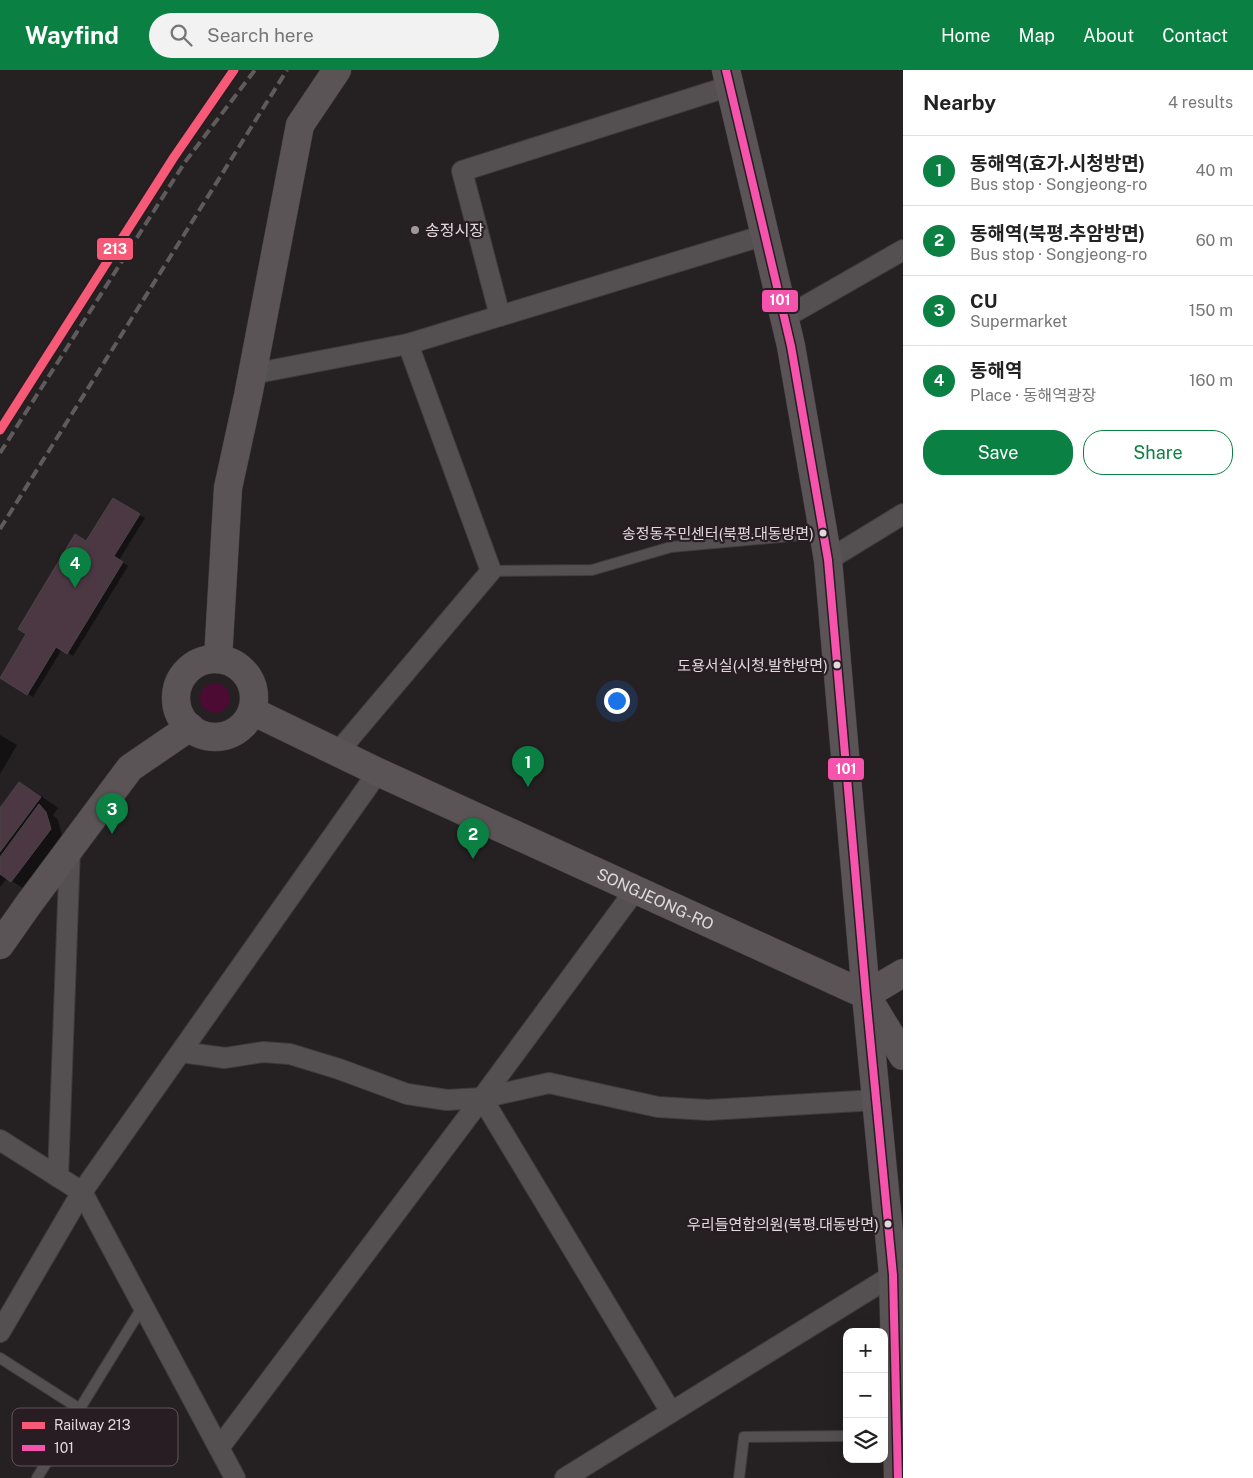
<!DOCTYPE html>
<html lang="en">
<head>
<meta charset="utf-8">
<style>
  :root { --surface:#fff; --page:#f2f2f2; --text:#222; --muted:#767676; --line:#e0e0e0; --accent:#0b8043 }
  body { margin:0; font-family:"Public Sans","Noto Sans KR",sans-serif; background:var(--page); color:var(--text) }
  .controls { position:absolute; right:15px; bottom:15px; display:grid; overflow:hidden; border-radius:10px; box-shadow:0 5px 20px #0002 }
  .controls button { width:45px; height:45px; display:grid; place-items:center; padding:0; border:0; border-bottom:1px solid var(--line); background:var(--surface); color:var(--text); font:25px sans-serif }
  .you { position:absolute; left:616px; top:630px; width:18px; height:18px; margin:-12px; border:4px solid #fff; border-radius:50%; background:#1a73e8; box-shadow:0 0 0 8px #1a73e833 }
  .badge { display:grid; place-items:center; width:32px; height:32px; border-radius:50%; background:var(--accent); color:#fff; font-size:16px; font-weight:700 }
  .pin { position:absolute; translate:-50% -41px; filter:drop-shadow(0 1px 2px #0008) }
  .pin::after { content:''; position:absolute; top:26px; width:18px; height:15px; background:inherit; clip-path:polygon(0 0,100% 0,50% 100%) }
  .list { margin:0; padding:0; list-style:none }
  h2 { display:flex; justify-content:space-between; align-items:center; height:65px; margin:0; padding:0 20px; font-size:21px }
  h2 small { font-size:16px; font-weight:400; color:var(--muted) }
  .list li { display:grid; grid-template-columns:32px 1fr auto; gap:15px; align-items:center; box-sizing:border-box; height:70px; padding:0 20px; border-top:1px solid var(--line) }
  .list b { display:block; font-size:19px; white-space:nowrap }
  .list p { margin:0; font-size:16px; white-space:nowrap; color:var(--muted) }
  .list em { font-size:16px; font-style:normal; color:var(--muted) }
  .actions { display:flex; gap:10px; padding:15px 20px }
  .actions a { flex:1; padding:11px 0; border:1px solid var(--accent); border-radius:20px; text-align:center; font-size:18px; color:var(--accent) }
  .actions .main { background:var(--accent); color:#fff }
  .icon { flex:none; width:28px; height:28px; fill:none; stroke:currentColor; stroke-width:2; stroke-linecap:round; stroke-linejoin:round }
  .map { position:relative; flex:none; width:903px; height:1408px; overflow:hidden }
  header { display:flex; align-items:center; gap:30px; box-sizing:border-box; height:70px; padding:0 25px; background:var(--accent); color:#fff }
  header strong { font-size:24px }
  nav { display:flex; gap:28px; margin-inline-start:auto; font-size:18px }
  .search { width:350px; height:45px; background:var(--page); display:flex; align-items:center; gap:12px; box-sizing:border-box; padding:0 18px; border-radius:28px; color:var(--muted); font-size:19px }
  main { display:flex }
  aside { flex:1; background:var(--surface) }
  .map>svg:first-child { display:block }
  .green { fill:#4c0b32 }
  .shadow { fill:#0007 }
  .building { fill:#4b3842; stroke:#4a4547 }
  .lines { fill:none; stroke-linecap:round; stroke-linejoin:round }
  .lane-casing { stroke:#403b3e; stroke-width:12 }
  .street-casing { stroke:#403b3e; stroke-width:22 }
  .secondary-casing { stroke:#403b3e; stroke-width:29 }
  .lane { stroke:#545052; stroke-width:10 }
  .street { stroke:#545052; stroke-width:20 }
  .secondary { stroke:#5b5457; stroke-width:28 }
  .rail { stroke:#5f5b5d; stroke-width:4; stroke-dasharray:10 5; stroke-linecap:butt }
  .bus-1-casing { stroke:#281d22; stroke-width:11 }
  .bus-1 { stroke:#f653ac; stroke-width:8 }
  .rail-1-casing { stroke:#281d22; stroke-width:12 }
  .rail-1 { stroke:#f75a77; stroke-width:9 }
  .poi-dot { fill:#9f989b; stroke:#281d22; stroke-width:2 }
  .bus-dot { fill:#e1d9dc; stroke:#281d22; stroke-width:2 }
  .labels { text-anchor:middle; stroke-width:4.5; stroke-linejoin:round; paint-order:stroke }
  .bus-label { font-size:15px; fill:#e1d9dc; stroke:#281d22; text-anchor:end }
  .poi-label { font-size:16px; fill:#e1d9dc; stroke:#281d22; text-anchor:start }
  .street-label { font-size:16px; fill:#e1d9dc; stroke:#281d22 }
  .key { fill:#281d22; stroke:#60555a; stroke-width:1 }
  .key-label { font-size:14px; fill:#e1d9dc }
  .line-badge { stroke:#281d22; stroke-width:2 }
  .badge-label { font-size:14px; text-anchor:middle; font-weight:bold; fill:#fff }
</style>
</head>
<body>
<header>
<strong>Wayfind</strong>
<div class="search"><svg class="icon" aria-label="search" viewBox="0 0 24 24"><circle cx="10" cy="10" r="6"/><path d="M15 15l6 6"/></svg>Search here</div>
<nav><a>Home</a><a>Map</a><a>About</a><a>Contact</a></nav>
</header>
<main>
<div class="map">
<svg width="903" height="1408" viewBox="0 0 903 1408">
  <rect width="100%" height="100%" fill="#252022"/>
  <!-- green -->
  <circle class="green" cx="215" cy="628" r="15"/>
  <!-- shadow -->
  <g class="shadow">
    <polygon points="113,429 145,448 119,490 128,496 73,586 62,579 33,627 1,607"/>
    <polygon points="0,665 17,675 0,704"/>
    <polygon points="20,713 38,724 58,738 53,745 58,750 62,766 23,818 7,808 0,817 0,740"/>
  </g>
  <!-- building -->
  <g class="building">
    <polygon points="113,428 140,444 114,486 123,492 67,584 56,577 27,625 0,608 26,564 18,559 75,464 86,471"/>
    <polygon points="19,712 41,727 0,782 0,738"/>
    <polygon points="39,734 46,742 51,759 11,812 0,804 0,787"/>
  </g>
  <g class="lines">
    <defs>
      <g id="lane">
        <polyline points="491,501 592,500 671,477 823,463"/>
        <polyline points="0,1288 80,1339"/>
        <polyline points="37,1408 143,1236"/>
        <polyline points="739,1408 744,1367 847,1366"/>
      </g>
      <g id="street">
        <polyline points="500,246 462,101 730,16"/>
        <polyline points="784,248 903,180"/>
        <polyline points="252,304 408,274 765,165"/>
        <polyline points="828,490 903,444"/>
        <polyline points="338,682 491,501 408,274"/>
        <polyline points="181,982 225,988 263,982 290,984 339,999 407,1024 447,1030 482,1028 549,1013 658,1037 708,1040 876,1030"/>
        <polyline points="482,1028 671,1342"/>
        <polyline points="0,1070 82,1122 0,1262"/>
        <polyline points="58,1107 70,778"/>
        <polyline points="219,1378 482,1028 636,819"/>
        <polyline points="235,1408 82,1122 378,702"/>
        <polyline points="565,1408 901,1200"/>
      </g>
      <g id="secondary">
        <polyline points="726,0 791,276 828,490 866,925 893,1205 898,1408"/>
        <polyline points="218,589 228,418 248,326 300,55 337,0"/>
        <circle cx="215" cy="628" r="39"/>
        <path id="s1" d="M252,641L378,702L866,925L903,986"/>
        <polyline points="0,875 28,835 130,698 190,657"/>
        <polyline points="866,925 903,903"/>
      </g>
    </defs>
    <!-- lane casing -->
    <use href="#lane" class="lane-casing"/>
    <!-- street casing -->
    <use href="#street" class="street-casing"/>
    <!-- secondary casing -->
    <use href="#secondary" class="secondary-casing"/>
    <!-- lane -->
    <use href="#lane" class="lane"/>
    <!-- street -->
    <use href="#street" class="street"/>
    <!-- secondary -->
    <use href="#secondary" class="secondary"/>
    <!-- rail -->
    <g class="rail">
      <polyline points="0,383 185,92 255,0"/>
      <polyline points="0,459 287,0"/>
    </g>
    <defs>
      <polyline id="bus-1" points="726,0 791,276 828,490 866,925 893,1205 898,1408"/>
    </defs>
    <!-- bus-1 casing -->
    <use href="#bus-1" class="bus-1-casing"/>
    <!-- bus-1 -->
    <use href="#bus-1" class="bus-1"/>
    <defs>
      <polyline id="rail-1" points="0,360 174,87 234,0"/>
    </defs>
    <!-- rail-1 casing -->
    <use href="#rail-1" class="rail-1-casing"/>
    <!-- rail-1 -->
    <use href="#rail-1" class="rail-1"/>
  </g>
  <!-- markers -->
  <circle class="poi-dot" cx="415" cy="160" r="5"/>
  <g class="bus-dot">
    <circle cx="823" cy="463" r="4.5"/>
    <circle cx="837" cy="595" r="4.5"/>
    <circle cx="888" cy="1154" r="4.5"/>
  </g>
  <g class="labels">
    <!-- bus labels -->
    <g class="bus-label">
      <text x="814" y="469">송정동주민센터(북평.대동방면)</text>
      <text x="828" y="601">도용서실(시청.발한방면)</text>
      <text x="879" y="1160">우리들연합의원(북평.대동방면)</text>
    </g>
    <!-- poi labels -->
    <g class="poi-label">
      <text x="425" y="166">송정시장</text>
    </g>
    <!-- street labels -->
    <g class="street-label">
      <text dy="6" stroke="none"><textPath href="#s1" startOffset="445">SONGJEONG-RO</textPath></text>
    </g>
  </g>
  <!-- legend -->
  <rect x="12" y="1338" width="166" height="58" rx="8" class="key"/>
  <rect x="22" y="1352" width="23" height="7" fill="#f75a77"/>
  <rect x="22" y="1375" width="23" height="6" fill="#f653ac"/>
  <g class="key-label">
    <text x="54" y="1360">Railway 213</text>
    <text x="54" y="1383">101</text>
  </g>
  <g class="line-badge">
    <rect x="96" y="167" width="38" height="24" rx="5" fill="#f75a77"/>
    <rect x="761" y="219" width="38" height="24" rx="5" fill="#f653ac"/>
    <rect x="827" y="687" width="38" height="24" rx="5" fill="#f653ac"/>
  </g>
  <g class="badge-label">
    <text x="115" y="184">213</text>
    <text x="780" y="235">101</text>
    <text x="846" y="704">101</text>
  </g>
</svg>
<div class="controls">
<button>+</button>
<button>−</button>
<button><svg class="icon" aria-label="layers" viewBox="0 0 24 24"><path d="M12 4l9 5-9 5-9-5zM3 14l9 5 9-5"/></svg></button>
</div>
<div class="you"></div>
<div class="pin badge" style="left:528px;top:717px">1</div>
<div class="pin badge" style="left:473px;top:789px">2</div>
<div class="pin badge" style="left:112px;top:764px">3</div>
<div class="pin badge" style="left:75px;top:518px">4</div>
</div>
<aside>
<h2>Nearby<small>4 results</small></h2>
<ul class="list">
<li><span class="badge">1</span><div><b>동해역(효가.시청방면)</b><p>Bus stop · Songjeong-ro</p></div><em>40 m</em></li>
<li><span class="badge">2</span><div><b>동해역(북평.추암방면)</b><p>Bus stop · Songjeong-ro</p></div><em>60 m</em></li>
<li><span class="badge">3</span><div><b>CU</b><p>Supermarket</p></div><em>150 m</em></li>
<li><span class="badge">4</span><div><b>동해역</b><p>Place · 동해역광장</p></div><em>160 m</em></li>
</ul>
<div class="actions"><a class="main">Save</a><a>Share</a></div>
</aside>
</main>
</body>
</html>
